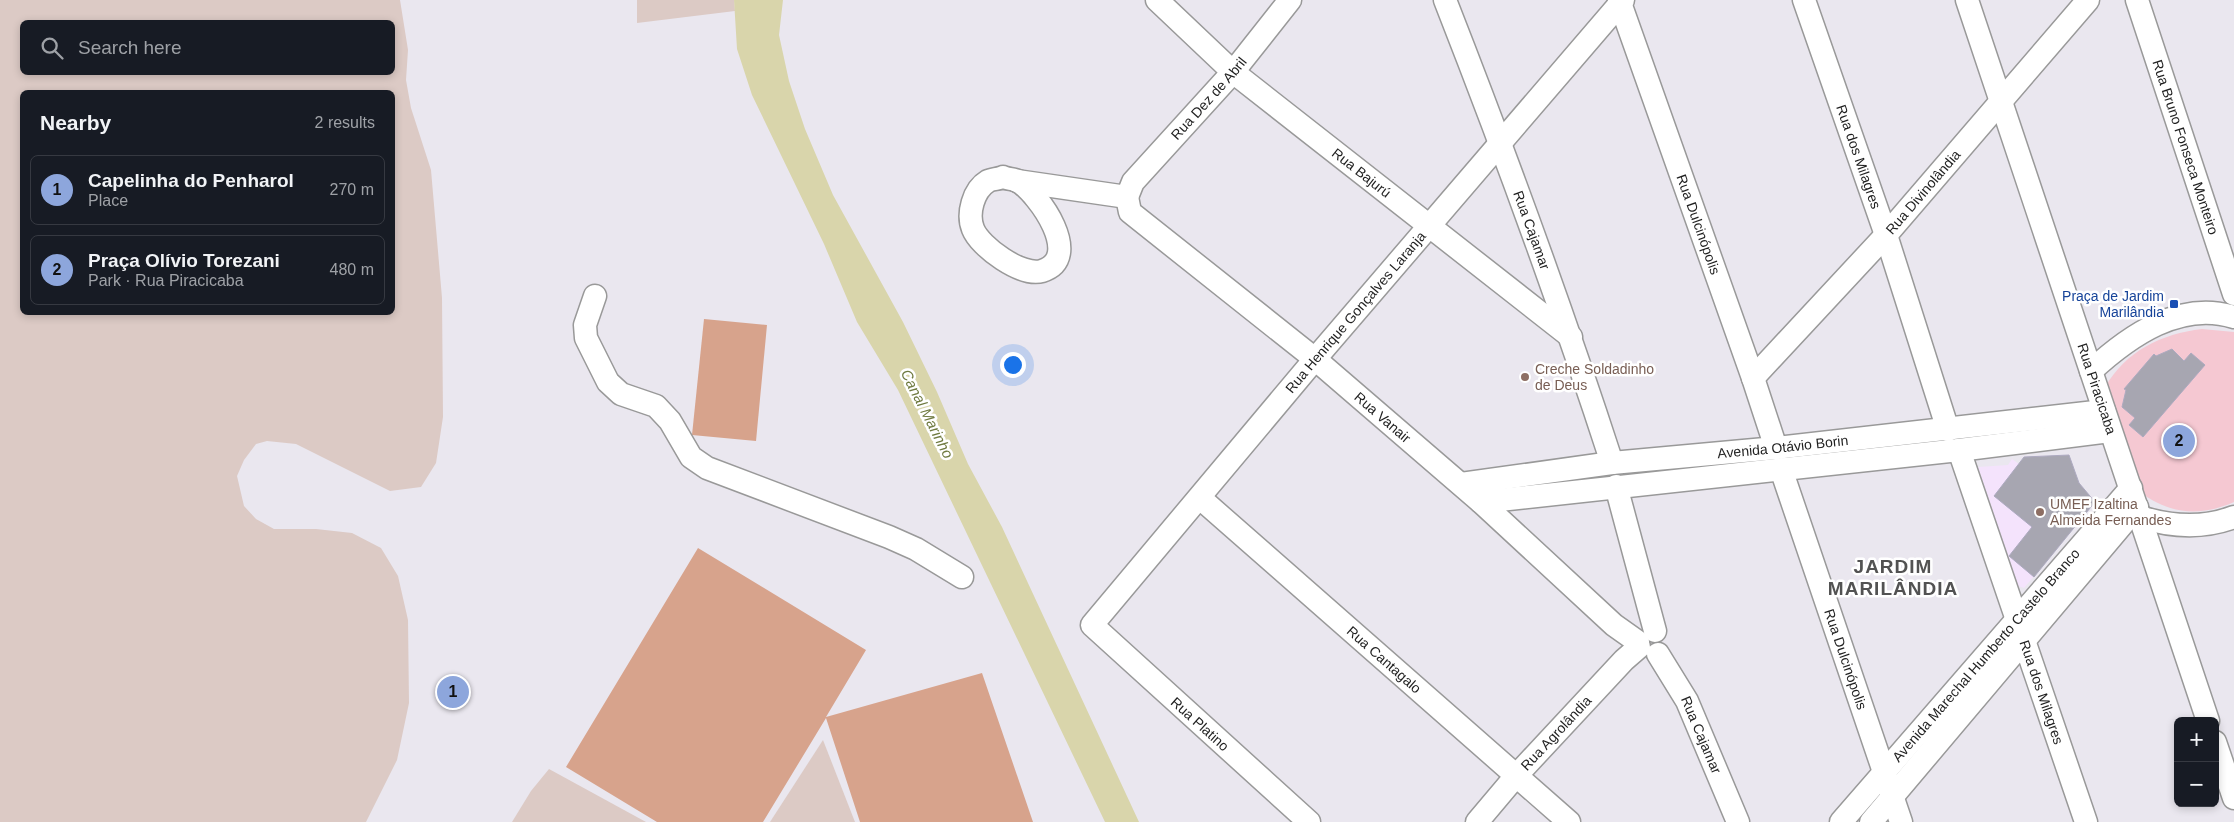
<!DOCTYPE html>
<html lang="en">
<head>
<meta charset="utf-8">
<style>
  :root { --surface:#171b24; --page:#20242c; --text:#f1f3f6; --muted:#9ea1a6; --line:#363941; --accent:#8da6dc }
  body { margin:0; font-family:Arial,sans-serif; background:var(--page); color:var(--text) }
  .controls { position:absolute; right:15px; bottom:15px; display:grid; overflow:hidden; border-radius:8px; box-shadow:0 2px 8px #0003 }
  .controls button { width:45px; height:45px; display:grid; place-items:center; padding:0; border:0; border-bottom:1px solid var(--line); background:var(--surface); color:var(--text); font:25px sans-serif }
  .you { position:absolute; left:1012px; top:364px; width:18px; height:18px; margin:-12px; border:4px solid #fff; border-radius:50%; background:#1a73e8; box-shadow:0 0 0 8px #1a73e833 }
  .badge { display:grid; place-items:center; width:32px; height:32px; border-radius:50%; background:var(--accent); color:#111; font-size:16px; font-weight:700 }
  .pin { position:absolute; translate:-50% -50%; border:2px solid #fff; box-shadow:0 1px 5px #0006 }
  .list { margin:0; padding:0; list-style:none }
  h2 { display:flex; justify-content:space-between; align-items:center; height:65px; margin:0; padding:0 20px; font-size:21px }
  h2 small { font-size:16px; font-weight:400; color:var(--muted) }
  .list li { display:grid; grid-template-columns:32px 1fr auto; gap:15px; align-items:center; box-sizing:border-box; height:70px; margin:0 10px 10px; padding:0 10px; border:1px solid var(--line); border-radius:8px }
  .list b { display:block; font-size:19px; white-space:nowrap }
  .list p { margin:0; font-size:16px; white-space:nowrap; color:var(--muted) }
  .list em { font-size:16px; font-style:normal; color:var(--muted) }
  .icon { flex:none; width:28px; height:28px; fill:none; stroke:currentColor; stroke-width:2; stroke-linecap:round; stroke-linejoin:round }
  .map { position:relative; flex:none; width:2234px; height:822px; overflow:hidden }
  .search { position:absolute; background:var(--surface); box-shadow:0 2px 8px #0003; left:20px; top:20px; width:375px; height:55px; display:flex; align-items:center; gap:12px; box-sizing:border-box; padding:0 18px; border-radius:8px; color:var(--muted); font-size:19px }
  .panel { position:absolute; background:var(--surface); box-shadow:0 2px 8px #0003; left:20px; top:90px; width:375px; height:225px; border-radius:8px }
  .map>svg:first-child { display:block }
  .education { fill:#f4e3fc }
  .wetland { fill:#dccac5; fill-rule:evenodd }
  .park { fill:#f5c8d2 }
  .pitch { fill:#d7a38c }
  .water { fill:#d9d5ab }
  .building { fill:#a7a6b1; stroke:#adaac0 }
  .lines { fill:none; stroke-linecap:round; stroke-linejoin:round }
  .minor-casing { stroke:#999; stroke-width:25 }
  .minor { stroke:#fff; stroke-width:22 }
  .transit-dot { fill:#1a4fb4; stroke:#fff; stroke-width:2 }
  .education-dot { fill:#8d6e63; stroke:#fff; stroke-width:2 }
  .labels { text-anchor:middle; stroke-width:5; stroke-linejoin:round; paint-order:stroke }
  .street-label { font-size:14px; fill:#1f1f1f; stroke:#fff }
  .transit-label { font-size:14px; fill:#164399; stroke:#fff; text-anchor:end }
  .education-label { font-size:14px; fill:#785e54; stroke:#fff; text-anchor:start }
  .water-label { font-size:15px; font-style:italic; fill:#6f7a40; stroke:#fff }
  .district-label { font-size:19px; font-weight:bold; letter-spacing:1px; fill:#525252; stroke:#fff }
</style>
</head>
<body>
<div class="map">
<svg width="2234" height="822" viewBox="0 0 2234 822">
  <rect width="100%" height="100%" fill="#eae7ef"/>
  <!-- education -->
  <polygon class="education" points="2069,455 2079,483 2095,502 2024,588 2018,586 1978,467 2008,465 2012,459 2019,464 2024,457"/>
  <!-- wetland -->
  <g class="wetland">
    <path d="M0,0H400L408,50L406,80L411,108L431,170L442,298L443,417L436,463L421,487L390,491L296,444L267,441L256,444L244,460L237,476L244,506L256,519L274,529H316L352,533L381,548L398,576L408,620L409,703L397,760L366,822H0ZM392,22V72H22V22ZM392,92V312H22V92Z"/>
    <polygon points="637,0 734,0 735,11 637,23"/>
    <polygon points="823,740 855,822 770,822"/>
    <polygon points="549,769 646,822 512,822 531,791"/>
  </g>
  <!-- park -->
  <path class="park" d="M2202,329L2234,332V502C2202,516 2173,515 2144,495L2105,387C2126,351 2161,334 2202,329Z"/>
  <!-- pitch -->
  <g class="pitch">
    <polygon points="704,319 767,325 756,441 692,435"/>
    <polygon points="698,548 866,650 826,717 982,673 1033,822 860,822 826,718 763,822 657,822 566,767"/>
  </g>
  <!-- water -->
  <polygon class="water" points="734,0 783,0 779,35 789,81 805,129 833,195 903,322 937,392 968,464 1002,527 1139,822 1105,822 898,390 857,322 824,244 752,95 737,49"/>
  <!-- building -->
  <g class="building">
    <polygon points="2172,349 2184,361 2191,353 2205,365 2143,437 2129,425 2135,418 2122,407 2126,390 2124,389 2154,354 2156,356"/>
    <polygon points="2069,455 2079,483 2095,502 2034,577 2009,556 2032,527 1994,496 2024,457"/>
  </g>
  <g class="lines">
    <defs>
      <g id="minor">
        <path id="s1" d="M1157,0L1233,72L1571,337"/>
        <path id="s2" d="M1445,0C1505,153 1561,306 1612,463"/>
        <path id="s3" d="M1619,0L1753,378L1776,448"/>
        <path id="s4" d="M1804,0L1886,235L1948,430"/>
        <path id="s5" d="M1967,0L2208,721"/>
        <path id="s6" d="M2137,0L2234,294"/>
        <path d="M1003,177C1007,179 1014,179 1018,181C1039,194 1084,258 1042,271C1022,277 980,247 973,229C967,214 973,190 988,181C992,179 999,179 1003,177Z"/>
        <polyline points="1017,181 1127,197"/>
        <path id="s7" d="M1127,197L1130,212L1315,359L1481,502L1614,625L1638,642"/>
        <path id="s8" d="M1127,197L1133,182L1233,72L1290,0"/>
        <polyline points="595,296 585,325 586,338 608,382 621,394 656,406 670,421 691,457 707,468 889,537 916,549 962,577"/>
        <path d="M2091,371C2129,336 2180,300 2234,317"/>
        <path id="s9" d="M1753,378L1886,235L2088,0"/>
        <path id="s10" d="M1959,450L2086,822"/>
        <path id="s11" d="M1781,469L1901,822"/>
        <path id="s12" d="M1461,484L1612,463L1776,448L2104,411"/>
        <polyline points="1616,486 1655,631"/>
        <path id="s13" d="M1200,498L1569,822"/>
        <polyline points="1481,502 1959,450 2110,431"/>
        <path d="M2140,517C2172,527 2203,529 2234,517"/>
        <path id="s14" d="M1658,654L1687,701L1738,822"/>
        <polyline points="2215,742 2234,798"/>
        <path id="s15" d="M1309,822L1092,625L1315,359L1623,0"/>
        <path id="s16" d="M1477,822L1515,777L1624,660L1639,647"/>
        <path id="s17" d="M1841,822L2131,488"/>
        <polyline points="1871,822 2137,507"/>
      </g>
    </defs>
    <!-- minor casing -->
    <use href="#minor" class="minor-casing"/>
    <!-- minor -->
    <use href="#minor" class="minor"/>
  </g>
  <!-- markers -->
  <rect class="transit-dot" x="2169" y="299" width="10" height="10" rx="2.5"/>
  <g class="education-dot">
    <circle cx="1525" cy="377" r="5"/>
    <circle cx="2040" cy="512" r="5"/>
  </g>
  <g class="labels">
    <!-- street labels -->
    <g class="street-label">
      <text dy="5" stroke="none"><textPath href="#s8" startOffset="129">Rua Dez de Abril</textPath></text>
      <text dy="5" stroke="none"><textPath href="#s6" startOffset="155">Rua Bruno Fonseca Monteiro</textPath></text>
      <text dy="5" stroke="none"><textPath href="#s4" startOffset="166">Rua dos Milagres</textPath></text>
      <text dy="5" stroke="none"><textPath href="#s1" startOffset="268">Rua Bajurú</textPath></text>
      <text dy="5" stroke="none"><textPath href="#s9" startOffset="252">Rua Divinolândia</textPath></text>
      <text dy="5" stroke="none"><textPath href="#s3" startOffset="238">Rua Dulcinópolis</textPath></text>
      <text dy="5" stroke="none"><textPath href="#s2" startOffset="246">Rua Cajamar</textPath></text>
      <text dy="5" stroke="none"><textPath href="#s15" startOffset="702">Rua Henrique Gonçalves Laranja</textPath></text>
      <text dy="5" stroke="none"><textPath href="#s5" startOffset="410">Rua Piracicaba</textPath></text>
      <text dy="5" stroke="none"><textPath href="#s7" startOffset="341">Rua Vanair</textPath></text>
      <text dy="5" stroke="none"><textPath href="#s12" startOffset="324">Avenida Otávio Borin</textPath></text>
      <text dy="5" stroke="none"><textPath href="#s17" startOffset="221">Avenida Marechal Humberto Castelo Branco</textPath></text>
      <text dy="5" stroke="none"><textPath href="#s13" startOffset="245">Rua Cantagalo</textPath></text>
      <text dy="5" stroke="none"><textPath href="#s11" startOffset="201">Rua Dulcinópolis</textPath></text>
      <text dy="5" stroke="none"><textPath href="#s10" startOffset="256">Rua dos Milagres</textPath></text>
      <text transform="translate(1200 724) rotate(42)" y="5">Rua Platino</text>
      <text dy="5" stroke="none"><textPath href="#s16" startOffset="119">Rua Agrolândia</textPath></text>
      <text dy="5" stroke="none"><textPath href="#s14" startOffset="92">Rua Cajamar</textPath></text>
    </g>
    <!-- transit labels -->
    <g class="transit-label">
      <text x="2164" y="301">Praça de Jardim<tspan x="2164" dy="16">Marilândia</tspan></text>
    </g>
    <!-- education labels -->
    <g class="education-label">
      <text x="1535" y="374">Creche Soldadinho<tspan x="1535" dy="16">de Deus</tspan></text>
      <text x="2050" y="509">UMEF Izaltina<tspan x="2050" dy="16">Almeida Fernandes</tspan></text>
    </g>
    <!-- water labels -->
    <g class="water-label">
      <text transform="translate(927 414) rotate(63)" y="5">Canal Marinho</text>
    </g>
    <!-- district labels -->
    <g class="district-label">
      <text x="1893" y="573">JARDIM<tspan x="1893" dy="22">MARILÂNDIA</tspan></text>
    </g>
  </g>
</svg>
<div class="controls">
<button>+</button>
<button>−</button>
</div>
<div class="you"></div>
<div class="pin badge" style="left:453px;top:692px">1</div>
<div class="pin badge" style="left:2179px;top:441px">2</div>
<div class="search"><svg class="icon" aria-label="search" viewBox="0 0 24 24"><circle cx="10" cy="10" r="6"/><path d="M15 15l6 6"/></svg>Search here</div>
<section class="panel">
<h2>Nearby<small>2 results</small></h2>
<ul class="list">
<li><span class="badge">1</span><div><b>Capelinha do Penharol</b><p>Place</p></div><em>270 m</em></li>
<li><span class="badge">2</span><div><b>Praça Olívio Torezani</b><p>Park · Rua Piracicaba</p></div><em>480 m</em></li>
</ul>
</section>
</div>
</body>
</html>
